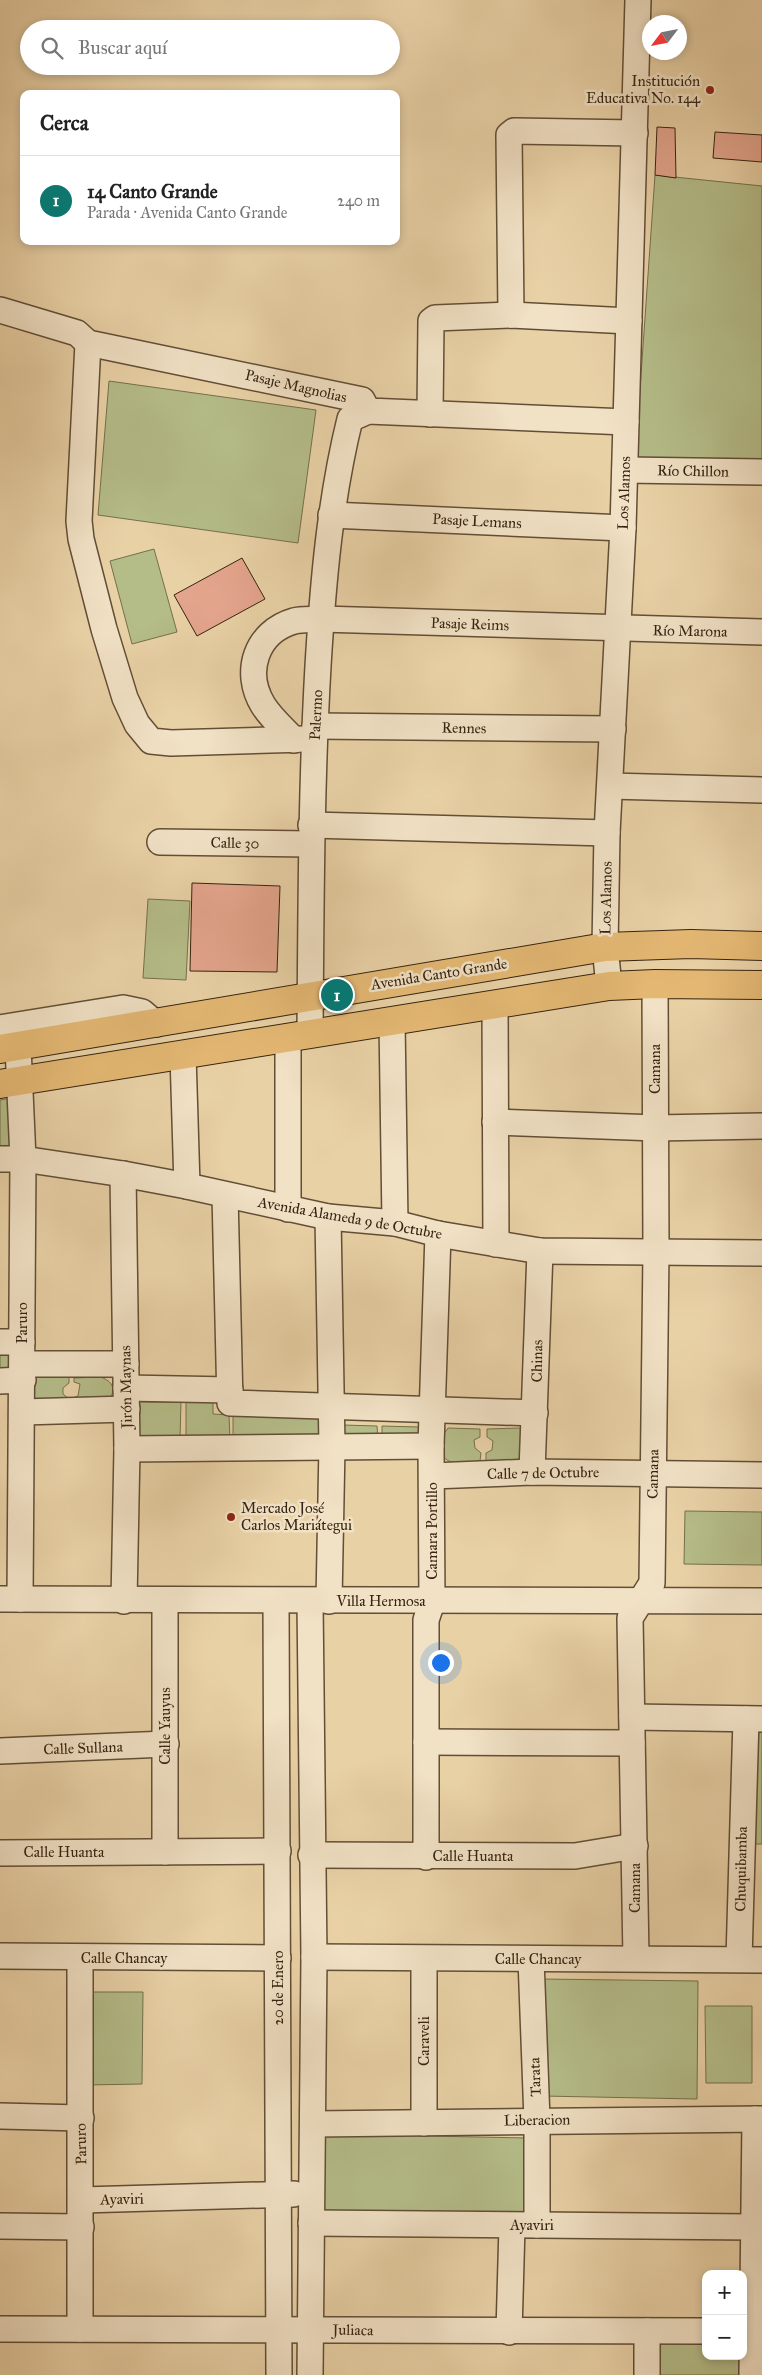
<!DOCTYPE html>
<html lang="es">
<head>
<meta charset="utf-8">
<style>
  :root { --surface:#fff; --page:#f2f2f2; --text:#222; --muted:#767676; --line:#e0e0e0; --accent:#0f766e }
  body { margin:0; font-family:"IM FELL Great Primer",serif; background:var(--page); color:var(--text) }
  .controls { position:absolute; right:15px; bottom:15px; display:grid; overflow:hidden; border-radius:10px; box-shadow:0 2px 8px #0003 }
  .controls button { width:45px; height:45px; display:grid; place-items:center; padding:0; border:0; border-bottom:1px solid var(--line); background:var(--surface); color:var(--text); font:25px sans-serif }
  .compass { position:absolute; left:642px; top:15px; width:45px; height:45px; border-radius:50%; background:var(--surface); box-shadow:0 2px 8px #0003; rotate:238deg }
  .you { position:absolute; left:440px; top:1662px; width:18px; height:18px; margin:-12px; border:4px solid #fff; border-radius:50%; background:#1a73e8; box-shadow:0 0 0 8px #1a73e833 }
  .badge { display:grid; place-items:center; width:32px; height:32px; border-radius:50%; background:var(--accent); color:#fff; font-size:16px; font-weight:700 }
  .pin { position:absolute; translate:-50% -50%; border:2px solid #fff; box-shadow:0 1px 5px #0006 }
  .list { margin:0; padding:0; list-style:none }
  h2 { display:flex; justify-content:space-between; align-items:center; height:65px; margin:0; padding:0 20px; font-size:21px }
  h2 small { font-size:16px; font-weight:400; color:var(--muted) }
  .list li { display:grid; grid-template-columns:32px 1fr auto; gap:15px; align-items:center; box-sizing:border-box; height:90px; padding:0 20px; border-top:1px solid var(--line) }
  .list b { display:block; font-size:19px; white-space:nowrap }
  .list p { margin:0; font-size:16px; white-space:nowrap; color:var(--muted) }
  .list em { font-size:16px; font-style:normal; color:var(--muted) }
  .icon { flex:none; width:28px; height:28px; fill:none; stroke:currentColor; stroke-width:2; stroke-linecap:round; stroke-linejoin:round }
  .map { position:relative; flex:none; width:762px; height:2375px; overflow:hidden }
  .search { position:absolute; background:var(--surface); box-shadow:0 2px 8px #0003; left:20px; top:20px; width:380px; height:55px; display:flex; align-items:center; gap:12px; box-sizing:border-box; padding:0 18px; border-radius:28px; color:var(--muted); font-size:19px }
  .panel { position:absolute; background:var(--surface); box-shadow:0 2px 8px #0003; left:20px; top:90px; width:380px; height:155px; border-radius:10px }
  .map>svg:first-child { display:block }
  .green { fill:#b4bc88; stroke:#74704c }
  .building { fill:#e4a58d; stroke:#352311 }
  .lines { fill:none; stroke-linecap:round; stroke-linejoin:round }
  .minor-casing { stroke:#624e36; stroke-width:28 }
  .major-casing { stroke:#352311; stroke-width:30 }
  .minor { stroke:#f1e1c5; stroke-width:25 }
  .major { stroke:#e4b873; stroke-width:28 }
  .poi-dot { fill:#8f2418; stroke:#f1e1c5; stroke-width:2 }
  .labels { text-anchor:middle; stroke-width:5; stroke-linejoin:round; paint-order:stroke }
  .poi-label { font-size:15px; fill:#352311; stroke:#f1e1c5; text-anchor:end }
  .street-label { font-size:15px; fill:#352311; stroke:#f1e1c5 }
</style>
</head>
<body>
<div class="map">
<svg width="762" height="2375" viewBox="0 0 762 2375">
  <rect width="100%" height="100%" fill="#e9d1a6"/>
  <filter id="stains"><feTurbulence type="fractalNoise" baseFrequency=".004" numOctaves="4"/><feColorMatrix values="0 0 0 0 .2 0 0 0 0 .09 0 0 0 0 .02 0 0 0 .5 -.17"/></filter>
  <radialGradient id="worn" r=".72"><stop offset=".6" stop-color="#630" stop-opacity="0"/><stop offset="1" stop-color="#630" stop-opacity=".3"/></radialGradient>
  <!-- green -->
  <g class="green">
    <polygon points="655,175 762,186 762,464 635,461"/>
    <polygon points="109,381 316,410 298,543 98,515"/>
    <polygon points="154,549 177,632 132,644 110,561"/>
    <polygon points="148,899 190,901 186,980 143,978"/>
    <polygon points="12,1098 13,1148 0,1148 0,1100"/>
    <polygon points="0,1350 7,1353 12,1365 9,1370 0,1376"/>
    <polygon points="41,1376 69,1377 69,1383 63,1388 63,1394 68,1398 68,1404 32,1400 35,1377"/>
    <path d="M100,1377C110,1380 116,1386 111,1397L73,1403V1398L78,1396L80,1384L74,1382V1378Z"/>
    <polygon points="186,1400 213,1400 213,1414 229,1415 230,1439 186,1438"/>
    <polygon points="139,1402 181,1402 180,1438 140,1439 131,1428 135,1403"/>
    <polygon points="233,1415 319,1418 320,1438 233,1439"/>
    <polygon points="343,1425 377,1426 378,1439 344,1439"/>
    <polygon points="382,1426 419,1427 423,1434 382,1438"/>
    <path d="M448,1428L480,1429V1437L474,1440L475,1448L481,1453L480,1461C471,1462 447,1467 443,1455C441,1450 443,1441 443,1435Z"/>
    <polygon points="519,1428 525,1432 520,1462 486,1462 486,1453 492,1450 493,1441 487,1437 487,1429"/>
    <polygon points="685,1511 762,1512 762,1565 684,1564"/>
    <polygon points="750,1726 762,1726 762,1844 747,1844"/>
    <polygon points="542,1979 698,1981 697,2099 542,2096"/>
    <polygon points="88,1992 143,1992 142,2084 85,2085"/>
    <polygon points="705,2006 752,2006 752,2083 706,2083"/>
    <polygon points="324,2134 527,2138 530,2212 322,2214"/>
    <polygon points="652,2336 706,2336 706,2356 743,2356 748,2375 652,2375"/>
  </g>
  <!-- building -->
  <g class="building">
    <polygon points="657,127 675,128 676,178 655,175"/>
    <polygon points="715,132 762,135 762,162 713,158"/>
    <polygon points="242,558 265,599 197,636 174,595"/>
    <polygon points="192,883 280,886 277,972 190,971"/>
  </g>
  <g class="lines">
    <defs>
      <g id="minor">
        <polyline points="0,310 77,333 88,343 362,400 368,411 626,422"/>
        <polyline points="511,315 509,135 514,131 635,133"/>
        <polyline points="88,343 79,521 81,539 104,629 125,698 137,724 151,741 171,743 305,739"/>
        <polyline points="430,414 431,321 435,318 511,315 629,321"/>
        <polyline points="625,470 762,472"/>
        <polyline points="331,515 623,528"/>
        <polyline points="315,726 613,729"/>
        <path d="M294,740C284,729 271,718 263,705C243,672 256,632 294,621C302,619 312,620 321,619L762,632"/>
        <polyline points="610,786 762,790"/>
        <polyline points="311,825 607,833"/>
        <polyline points="160,842 311,844"/>
        <polyline points="609,986 605,947 607,833 623,528 638,0"/>
        <polyline points="495,1005 496,1244"/>
        <polyline points="392,1021 395,1223"/>
        <polyline points="0,1028 123,1008 142,1012 156,1024"/>
        <path d="M310,1033C311,911 311,789 318,666C323,583 330,500 350,419L368,411"/>
        <polyline points="288,1037 288,1209"/>
        <polyline points="18,1047 23,1159 20,1599"/>
        <polyline points="183,1055 187,1186"/>
        <polyline points="495,1122 656,1128 762,1126"/>
        <polyline points="0,1159 23,1159 123,1174 187,1186 328,1217 395,1223 438,1234 540,1251 762,1253"/>
        <polyline points="123,1174 127,1449 124,1601"/>
        <polyline points="225,1195 230,1403 535,1413"/>
        <polyline points="328,1217 332,1446 329,1601"/>
        <polyline points="0,1342 22,1342"/>
        <polyline points="23,1364 126,1364"/>
        <polyline points="0,1381 23,1380"/>
        <polyline points="126,1388 230,1390"/>
        <polyline points="22,1412 127,1409"/>
        <polyline points="127,1449 431,1446"/>
        <polyline points="532,1472 540,1251"/>
        <polyline points="432,1476 532,1472 762,1475"/>
        <polyline points="0,1599 762,1601"/>
        <polyline points="165,1601 165,1852"/>
        <polyline points="276,1601 279,2375"/>
        <polyline points="632,1717 762,1719"/>
        <polyline points="426,1742 632,1743"/>
        <polyline points="0,1751 166,1744"/>
        <polyline points="0,1853 278,1851"/>
        <polyline points="311,1855 575,1856 635,1846"/>
        <polyline points="426,1857 426,1620 432,1602 431,1446 438,1234"/>
        <polyline points="0,1956 278,1958"/>
        <polyline points="314,1957 762,1960"/>
        <polyline points="80,1958 80,2329"/>
        <polyline points="636,1958 630,1618 652,1583 656,1252 655,984"/>
        <polyline points="424,1959 424,2123"/>
        <polyline points="531,1959 537,2120 537,2225"/>
        <polyline points="739,1959 746,1719"/>
        <polyline points="0,2116 81,2118"/>
        <polyline points="313,2124 762,2119"/>
        <polyline points="82,2200 294,2194"/>
        <polyline points="311,2223 753,2227"/>
        <polyline points="0,2226 81,2227"/>
        <polyline points="0,2329 706,2331"/>
        <polyline points="509,2332 512,2226"/>
        <polyline points="310,2375 314,1957 310,1601"/>
        <polyline points="647,2375 647,2331"/>
        <polyline points="752,2375 755,2119"/>
      </g>
      <g id="major">
        <polyline points="0,1049 605,947 691,944 762,946"/>
        <polyline points="0,1084 609,986 655,984 762,985"/>
      </g>
    </defs>
    <!-- minor casing -->
    <use href="#minor" class="minor-casing"/>
    <!-- major casing -->
    <use href="#major" class="major-casing"/>
    <!-- minor -->
    <use href="#minor" class="minor"/>
    <!-- major -->
    <use href="#major" class="major"/>
  </g>
  <!-- markers -->
  <g class="poi-dot">
    <circle cx="710" cy="90" r="5"/>
    <circle cx="231" cy="1517" r="5"/>
  </g>
  <g class="labels">
    <!-- poi labels -->
    <g class="poi-label">
      <text x="700" y="86">Institución<tspan x="700" dy="17">Educativa No. 144</tspan></text>
      <text x="241" y="1513" text-anchor="start">Mercado José<tspan x="241" dy="17">Carlos Mariátegui</tspan></text>
    </g>
    <!-- street labels -->
    <g class="street-label">
      <text transform="translate(296 386) rotate(13)" y="5">Pasaje Magnolias</text>
      <text transform="translate(693 471) rotate(1)" y="5">Río Chillon</text>
      <text transform="translate(624 493) rotate(-88)" y="5">Los Alamos</text>
      <text transform="translate(477 521) rotate(3)" y="5">Pasaje Lemans</text>
      <text transform="translate(470 624) rotate(2)" y="5">Pasaje Reims</text>
      <text transform="translate(690 631) rotate(1)" y="5">Río Marona</text>
      <text transform="translate(316 715) rotate(-87)" y="5">Palermo</text>
      <text transform="translate(464 728) rotate(1)" y="5">Rennes</text>
      <text transform="translate(235 843) rotate(1)" y="5">Calle 30</text>
      <text transform="translate(606 898) rotate(-89)" y="5">Los Alamos</text>
      <text transform="translate(439 974) rotate(-9)" y="5">Avenida Canto Grande</text>
      <text transform="translate(655 1069) rotate(-90)" y="5">Camana</text>
      <text transform="translate(350 1218) rotate(10)" y="5">Avenida Alameda 9 de Octubre</text>
      <text transform="translate(22 1323) rotate(-90)" y="5">Paruro</text>
      <text transform="translate(537 1361) rotate(-89)" y="5">Chinas</text>
      <text transform="translate(126 1387) rotate(-91)" y="5">Jirón Maynas</text>
      <text transform="translate(543 1473) rotate(-1)" y="5">Calle 7 de Octubre</text>
      <text transform="translate(653 1474) rotate(-89)" y="5">Camana</text>
      <text transform="translate(432 1531) rotate(-90)" y="5">Camara Portillo</text>
      <text x="381" y="1606">Villa Hermosa</text>
      <text transform="translate(165 1726) rotate(-90)" y="5">Calle Yauyus</text>
      <text transform="translate(83 1748) rotate(-2)" y="5">Calle Sullana</text>
      <text x="64" y="1857">Calle Huanta</text>
      <text x="473" y="1861">Calle Huanta</text>
      <text transform="translate(741 1869) rotate(-89)" y="5">Chuquibamba</text>
      <text transform="translate(635 1888) rotate(-90)" y="5">Camana</text>
      <text x="124" y="1963">Calle Chancay</text>
      <text x="538" y="1964">Calle Chancay</text>
      <text transform="translate(278 1988) rotate(-90)" y="5">20 de Enero</text>
      <text transform="translate(424 2041) rotate(-90)" y="5">Caraveli</text>
      <text transform="translate(535 2077) rotate(-92)" y="5">Tarata</text>
      <text transform="translate(537 2120) rotate(-1)" y="5">Liberacion</text>
      <text transform="translate(81 2144) rotate(-91)" y="5">Paruro</text>
      <text transform="translate(122 2199) rotate(-1)" y="5">Ayaviri</text>
      <text x="532" y="2230">Ayaviri</text>
      <text transform="translate(353 2330) rotate(1)" y="5">Juliaca</text>
    </g>
  </g>
  <rect width="100%" height="100%" filter="url(#stains)"/>
  <rect width="100%" height="100%" fill="url(#worn)"/>
</svg>
<div class="controls">
<button>+</button>
<button>−</button>
</div>
<svg class="compass" viewBox="-18 -18 36 36"><path d="M0-13l5 13h-10z" fill="#e53935"/><path d="M0 13l5-13h-10z" fill="#767676"/></svg>
<div class="you"></div>
<div class="pin badge" style="left:337px;top:995px">1</div>
<div class="search"><svg class="icon" aria-label="search" viewBox="0 0 24 24"><circle cx="10" cy="10" r="6"/><path d="M15 15l6 6"/></svg>Buscar aquí</div>
<section class="panel">
<h2>Cerca<small></small></h2>
<ul class="list">
<li><span class="badge">1</span><div><b>14 Canto Grande</b><p>Parada · Avenida Canto Grande</p></div><em>240 m</em></li>
</ul>
</section>
</div>
</body>
</html>
